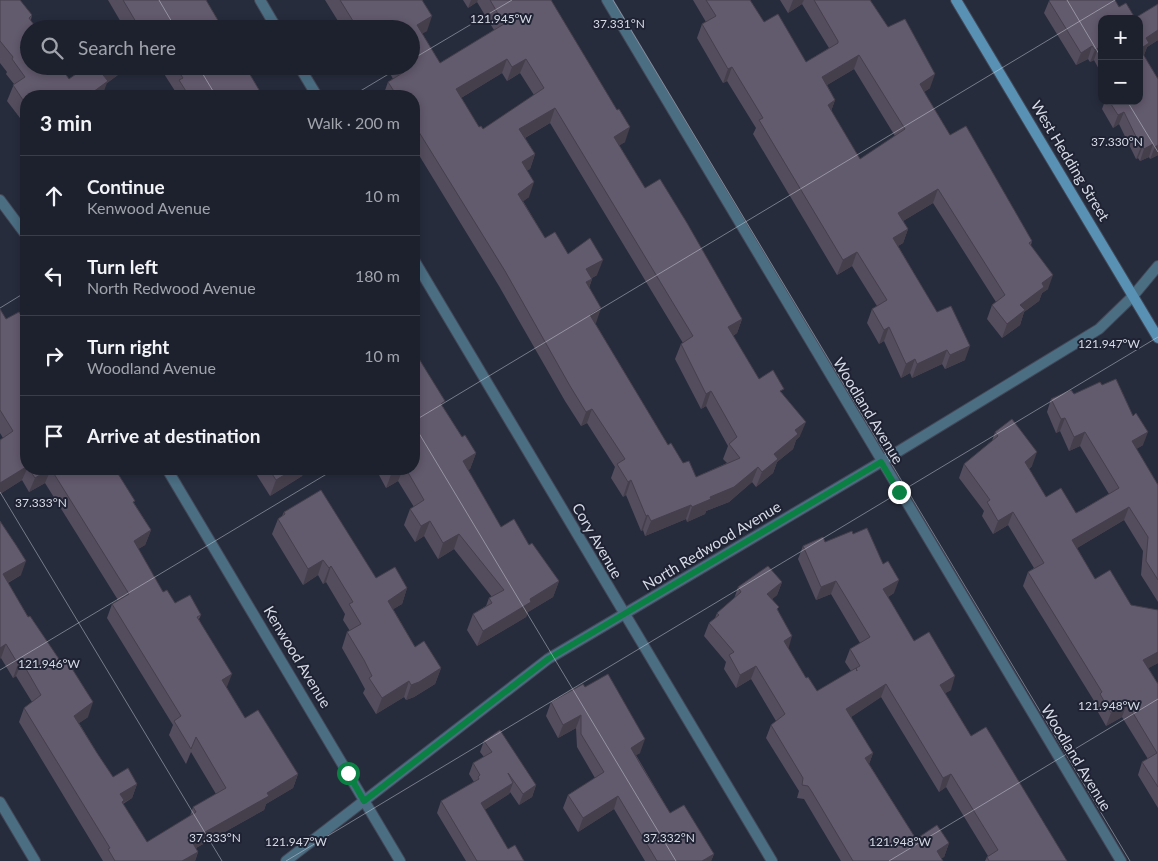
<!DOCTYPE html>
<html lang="en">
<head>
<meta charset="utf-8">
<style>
  :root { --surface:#1d212e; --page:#252936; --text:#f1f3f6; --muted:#a0a3aa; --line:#3b3e4a }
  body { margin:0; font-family:Lato,sans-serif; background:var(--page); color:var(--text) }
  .controls { position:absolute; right:15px; top:15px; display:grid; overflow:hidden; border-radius:10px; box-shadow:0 2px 8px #0003 }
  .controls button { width:45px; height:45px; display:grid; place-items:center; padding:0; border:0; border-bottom:1px solid var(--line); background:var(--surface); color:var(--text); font:25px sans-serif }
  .stop { position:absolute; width:15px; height:15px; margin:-11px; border:4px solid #0b8043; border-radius:50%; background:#fff }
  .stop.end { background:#0b8043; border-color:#fff; box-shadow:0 1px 5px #0008 }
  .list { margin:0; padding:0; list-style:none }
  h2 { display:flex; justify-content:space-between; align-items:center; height:65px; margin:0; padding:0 20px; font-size:21px }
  h2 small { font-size:16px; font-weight:400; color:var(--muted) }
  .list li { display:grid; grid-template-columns:32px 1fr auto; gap:15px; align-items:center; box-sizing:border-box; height:80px; padding:0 20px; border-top:1px solid var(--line) }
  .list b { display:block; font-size:19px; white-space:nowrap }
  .list p { margin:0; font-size:16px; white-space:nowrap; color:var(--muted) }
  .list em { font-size:16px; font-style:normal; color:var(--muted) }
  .icon { flex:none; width:28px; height:28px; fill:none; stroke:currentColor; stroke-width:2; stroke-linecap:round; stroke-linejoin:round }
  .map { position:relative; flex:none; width:1158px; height:861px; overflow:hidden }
  .search { position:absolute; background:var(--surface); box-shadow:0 2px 8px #0003; left:20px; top:20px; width:400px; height:55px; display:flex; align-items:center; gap:12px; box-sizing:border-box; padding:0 18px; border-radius:28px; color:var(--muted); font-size:19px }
  .panel { position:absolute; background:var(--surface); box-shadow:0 2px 8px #0003; left:20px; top:90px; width:400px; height:385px; border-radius:20px }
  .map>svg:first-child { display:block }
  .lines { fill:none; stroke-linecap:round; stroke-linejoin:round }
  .street-casing { stroke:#434858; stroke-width:12 }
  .secondary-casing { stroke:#434858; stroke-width:12 }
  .street { stroke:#4b6e83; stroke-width:10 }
  .secondary { stroke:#5891b4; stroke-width:10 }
  .wall { fill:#544d5e; fill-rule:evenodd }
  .shaded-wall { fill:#453f4c }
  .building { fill:#625a6d; stroke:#453f4c; fill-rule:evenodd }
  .route { stroke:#0b8043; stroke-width:6 }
  .ticks { fill:none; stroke:#d7dbe6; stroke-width:1; stroke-opacity:0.45 }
  .labels { text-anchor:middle; stroke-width:4; stroke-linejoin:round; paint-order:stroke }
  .street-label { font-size:15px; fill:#d7dbe6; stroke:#1e2232 }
  .ticks-label { font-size:12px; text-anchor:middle; fill:#d7dbe6; stroke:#1e2232; stroke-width:4; stroke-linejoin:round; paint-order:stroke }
</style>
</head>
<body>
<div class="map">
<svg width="1158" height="861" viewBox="0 0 1158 861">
  <rect width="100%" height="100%" fill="#272c3d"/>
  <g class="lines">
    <defs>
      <g id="street">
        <polyline points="260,0 277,29"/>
        <polyline points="607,0 1121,861"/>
        <polyline points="299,66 317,96"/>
        <polyline points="0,200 26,235"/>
        <polyline points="414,260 772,861"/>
        <polyline points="167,469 400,861"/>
        <polyline points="0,802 35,861"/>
        <polyline points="286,861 548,659 881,462 1099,329 1133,296 1158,266"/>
      </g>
      <polyline id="secondary" points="956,0 1158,338"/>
    </defs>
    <!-- street casing -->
    <use href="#street" class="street-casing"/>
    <!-- secondary casing -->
    <use href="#secondary" class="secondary-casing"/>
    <!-- street -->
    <use href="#street" class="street"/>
    <!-- secondary -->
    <use href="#secondary" class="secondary"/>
  </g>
  <!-- wall -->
  <g class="wall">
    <polygon points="0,0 32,15 29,29 69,79 87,66 130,66 107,83 26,96 26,121 23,116 20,118 7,101 14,84 6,74 7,72 0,63"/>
    <polygon points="108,0 206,0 223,29 125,29"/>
    <path d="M325,0H422L427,31L422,33L440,63L494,30L477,2L468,8L463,0H551L625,142L619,145L645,188L742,319L737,333L733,336L759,379L782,393L800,436L796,440L793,449L777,462L773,473L756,487L752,482L729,502L706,511L705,514L687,522L686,519L645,536L643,530L641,531L626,495L623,497L611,478L615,467L587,423L581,426L565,401L499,286L414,147V96H383L388,82L393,79L386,66H411V29H343ZM502,73L507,81L520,73L534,95L483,129L479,127L461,98ZM550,123L683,343L681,344L675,359L701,409L706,406L728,446L723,459L727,463L696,477L683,463L668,445L595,323L601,308L589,288L592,279V278L597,275L545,238L523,201L529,197L527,170L530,169L535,154L525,138Z"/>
    <path d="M693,0H750L764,22L806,62L829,48L802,4L788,13L780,0H870L888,27L930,88L924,92L950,135L1032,241L1031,245L1048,289L1042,293L1039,301L1024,312L1020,325L1002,338L987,319L992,305L996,302L933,203L903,221L908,229L903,243L898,246L965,360L945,369L942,364L912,378L910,373L901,378L884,341L879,344L867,323L872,309L877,306L852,266L837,275L753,134L756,128L727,81L723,83L712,64L697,38L702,24L706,22ZM854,69L895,136L860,159L831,111L835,100L827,85Z"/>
    <polygon points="1049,1 1119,7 1135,18 1158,4 1158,40 1147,47 1144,55 1158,155 1150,159 1149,157 1140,161 1138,158 1136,159 1119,124 1113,128 1102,109 1105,101 1139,101 1102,19 1102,75 1094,60 1090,62 1088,59 1076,65 1044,13"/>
    <polygon points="159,66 245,66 262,95 261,96 174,96 175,91"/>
    <polygon points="0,309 26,469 115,469 134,503 151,530 145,545 138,549 163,592 175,603 201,615 199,619 227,688 245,718 298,774 293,788 266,804 264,810 196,848 198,852 195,861 103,861 19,722 24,708 32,702 16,676 13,678 1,658 0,521 21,575 8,583 88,717 79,723 97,753 113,777 137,784 132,798 123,804 147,842 190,816 193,807 216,794 191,752 186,764 169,735 173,725 107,618 112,604 118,600 45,483 29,492 22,480 0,494 0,440 3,438 0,433"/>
    <polygon points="1102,385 1143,445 1136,449 1158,485 1158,602 1141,575 1143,551 1124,520 1077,548 1095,579 1158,663 1148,668 1158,684 1158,808 1138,775 1142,762 1148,759 1122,717 1106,726 1095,707 1096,704 1023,586 1028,572 1034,568 1008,525 993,534 982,516 984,511 959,478 964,464 992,441 995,432 1032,466 1029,469 1046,497 1076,513 1109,494 1080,446 1069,451 1060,431 1056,433 1047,412 1051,399 1074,394"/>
    <polygon points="443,407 462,437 476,453 470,469 468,470 501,527 529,545 559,581 553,597 528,612 526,617 477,646 467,630 473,614 486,606 489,598 492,597 454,549 438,559 424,536 415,542 404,525 410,509 414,507 398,481 386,488 379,475 379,469 414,469"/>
    <polygon points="253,469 305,469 302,476 270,496"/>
    <polygon points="284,512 376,578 407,588 402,604 393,609 415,647 441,668 435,684 414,697 406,700 404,697 376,714 363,693 365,689 358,676 342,648 347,632 350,631 343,620 345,614 326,582 323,584 318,575 303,585 272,534 278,519 282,516"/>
    <polygon points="853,534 894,593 888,597 914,641 951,690 945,693 971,736 1067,861 985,861 987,857 988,856 946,787 939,792 881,697 851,717 873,753 869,764 916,839 949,843 944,857 941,858 943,861 841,861 804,799 797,798 799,791 766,738 771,725 776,721 751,679 736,688 724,669 726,662 704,636 709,623 715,618 717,613 734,599 738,587 782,582 777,595 772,599 778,610 788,648 806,678 817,691 851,671 845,662 850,649 860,643 831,594 816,600 798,559 803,546 825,542"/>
    <polygon points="585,687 640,753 636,755 670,813 714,854 711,861 645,861 614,809 578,832 563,808 568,795 595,778 577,747 576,728 558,738 546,716 551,702"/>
    <polygon points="484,741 536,785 532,797 519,805 510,792 509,794 484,810 508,849 524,861 466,861 437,813 441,801 474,782 469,774 473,763 484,757 480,752"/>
  </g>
  <!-- shaded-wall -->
  <g class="shaded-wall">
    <polygon points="471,0 478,0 477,2 468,8"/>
    <polygon points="793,0 804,0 802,4 788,13"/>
    <polygon points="432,16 427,31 412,40 417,25"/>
    <polygon points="373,21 370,29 360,29"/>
    <polygon points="1158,30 1158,40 1147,47 1144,55 1139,58 1139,50 1146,38"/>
    <polygon points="1092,46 1088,59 1076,65 1081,53"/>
    <polygon points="1098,48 1094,60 1090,62 1095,50"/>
    <polygon points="859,55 854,69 817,91 822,77"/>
    <polygon points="507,59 502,73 451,104 456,89"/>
    <polygon points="526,59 520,73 507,81 512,67"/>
    <polygon points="115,66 130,66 107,83 102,96 92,96 93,92 103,75"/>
    <polygon points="732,67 727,81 723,83 728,69"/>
    <polygon points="935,74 930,88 915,98 920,84"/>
    <polygon points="835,100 830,114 828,105"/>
    <polygon points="26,102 26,107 23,116 20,118 25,103"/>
    <polygon points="555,108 550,123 514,144 519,129"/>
    <polygon points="1124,112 1119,124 1113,128 1118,115"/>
    <polygon points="630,127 625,142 609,152 614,137"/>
    <polygon points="1153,144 1149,157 1140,161 1144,149"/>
    <polygon points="1158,145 1158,155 1150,159 1155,147"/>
    <polygon points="1143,146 1138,158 1136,159 1141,147"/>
    <polygon points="535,154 530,169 517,177 522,162"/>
    <polygon points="534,182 529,197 513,209 518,194"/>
    <polygon points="938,189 933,203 893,227 898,213"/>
    <polygon points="908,229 903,243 888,252 893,238"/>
    <polygon points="857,252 852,266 837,275 843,260"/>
    <polygon points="603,260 597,275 581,284 586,269"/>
    <polygon points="1053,275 1048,289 1042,293 1039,301 1024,312 1020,325 1002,338 1007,324 1020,305 1042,283"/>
    <polygon points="592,279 587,293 586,282"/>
    <polygon points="601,308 596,323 585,330 590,315"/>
    <polygon points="742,319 737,333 723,342 728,327"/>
    <polygon points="889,327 884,341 879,344 884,330"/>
    <polygon points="970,346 965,360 945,369 950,355"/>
    <polygon points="947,350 942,364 912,378 917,364"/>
    <polygon points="915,359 910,373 901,378 906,364"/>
    <polygon points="711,391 706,406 701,409 706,394"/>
    <polygon points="592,409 587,423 581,426 586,412"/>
    <polygon points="1065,418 1060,431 1056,433 1061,419"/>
    <polygon points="806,422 800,436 796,440 793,449 777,462 773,473 756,487 762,472 774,454 795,430"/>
    <polygon points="1085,432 1080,446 1069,451 1074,437"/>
    <polygon points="1148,432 1143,445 1127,455 1132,441"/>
    <polygon points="1037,452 1032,466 1020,475 1025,462"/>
    <polygon points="476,453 470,469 457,477 463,461"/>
    <polygon points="26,467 27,469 22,480 0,494 0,483"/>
    <polygon points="758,467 752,482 729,502 706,511 705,514 687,522 692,507 710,497"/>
    <polygon points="51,469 45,483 29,492 35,478"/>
    <polygon points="294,469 305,469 302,476 270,496 276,480"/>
    <polygon points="398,469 403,469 398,481 386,488 392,472"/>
    <polygon points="631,480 626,495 623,497 628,482"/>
    <polygon points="691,505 686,519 645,536 651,521"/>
    <polygon points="1129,507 1124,520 1067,554 1072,540"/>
    <polygon points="1013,512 1008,525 993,534 998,521"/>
    <polygon points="648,515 643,530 641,531 646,516"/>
    <polygon points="430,521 424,536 415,542 421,526"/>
    <polygon points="151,530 145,545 128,555 134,541"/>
    <polygon points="459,534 454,549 438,559 443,543"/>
    <polygon points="323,560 318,575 303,585 308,569"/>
    <polygon points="26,561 21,575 0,587 3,574"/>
    <polygon points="331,566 326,582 323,584 329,568"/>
    <polygon points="899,580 894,593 879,602 883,589"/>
    <polygon points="559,581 553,597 528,612 526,617 477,646 483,631 530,599"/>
    <polygon points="836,581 831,594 816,600 821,587"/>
    <polygon points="782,582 777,595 763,607 767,594"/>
    <polygon points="407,588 402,604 382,616 388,601"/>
    <polygon points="792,636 788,650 784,641"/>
    <polygon points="6,644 1,658 0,659 0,648"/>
    <polygon points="1158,652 1158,663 1138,674 1143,660"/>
    <polygon points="22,662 16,676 13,678 18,664"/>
    <polygon points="756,666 751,679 736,688 740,675"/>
    <polygon points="441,668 435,684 414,697 406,700 411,685"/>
    <polygon points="232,674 226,689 222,680"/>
    <polygon points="955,676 951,690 935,699 940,685"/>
    <polygon points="409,681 404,697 376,714 382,698"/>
    <polygon points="886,684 881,697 842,723 846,709"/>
    <polygon points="93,702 88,717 69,730 74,716"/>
    <polygon points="1127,703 1122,717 1106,726 1111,713"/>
    <polygon points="581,715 576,728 558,738 563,725"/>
    <polygon points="645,739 640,753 626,761 631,748"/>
    <polygon points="873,753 868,767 865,758"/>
    <polygon points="298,774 293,788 266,804 264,810 185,854 191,840"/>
    <polygon points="951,774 946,787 939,792 943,778"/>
    <polygon points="513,783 509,794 477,815 481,803"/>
    <polygon points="137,784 132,798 123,803 119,815 120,794"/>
    <polygon points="536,785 532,797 519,805 523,794"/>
    <polygon points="618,796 614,809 578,832 583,818"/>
    <polygon points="949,843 944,857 937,861 937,851"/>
    <polygon points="198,852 195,861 182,861"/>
    <polygon points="714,854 711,861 702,861"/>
  </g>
  <!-- building -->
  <g class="building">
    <polygon points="0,0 20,0 32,15 29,18 37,29 29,29 29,66 60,66 69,79 87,66 115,66 103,75 108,81 93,92 97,96 26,96 26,102 25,103 13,85 25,77 12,59 13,57 0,41"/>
    <polygon points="123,0 206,0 223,29 137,29 139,27"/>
    <path d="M340,0H422L432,16L417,25L440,63L504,24L490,0H551L617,110L619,109L630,127L614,137L645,188L660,179L687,223L742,319L728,327L759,379L773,370L784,389L780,391L806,422L795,430L798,434L774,454L778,459L762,472L758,467L734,487L710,497L711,499L692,507L691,505L651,521L648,515L646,516L631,480L628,482L617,464L625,459L592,409L586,412L570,386L505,271L414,124V96H397L388,82L404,72L400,66H411V29H377L373,21L360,29H358ZM507,59L512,67L526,59L544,88L483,129L481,126L479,127L456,89ZM555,108L693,336L681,344L706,394L711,391L737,437L729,444L740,458L696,477L689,461L683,463L671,443L668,445L590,315L601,308L586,282L592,279L586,269L603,260L590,238L568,254L555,232L545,238L518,194L534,182L522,162L535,154L519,129Z"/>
    <path d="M706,0H750L764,22L778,14L806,62L838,43V41L814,0H870L888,27L905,19L935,74L920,84L926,95L950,135L966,126L1032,241L1029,243L1053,275L1042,283L1044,287L1020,305L1025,310L1007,324L992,305L1005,295L938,189L898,213L908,229L893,238L937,312L951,306L970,346L950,355L947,350L917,364L915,359L906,364L889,327L884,330L872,309L887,300L857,252L843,260L759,120L763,118L732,67L728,69L717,50L702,24L716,16ZM859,55L905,129L860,159L828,105L835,100L822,77Z"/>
    <polygon points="1050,0 1115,0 1119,7 1126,3 1135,18 1158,4 1158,30 1146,38 1149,43 1140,49 1158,79 1158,145 1155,147 1153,144 1144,149 1143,146 1141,147 1124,112 1118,115 1109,101 1139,101 1139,19 1102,19 1102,54 1098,48 1095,50 1092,46 1081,53 1049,1"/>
    <polygon points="175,66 245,66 262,95 259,96 189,96 179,80 183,78"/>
    <polygon points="0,309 6,319 19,312 26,323 26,467 0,483 0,440 13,431 0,410"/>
    <polygon points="416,354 445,401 441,404 462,437 465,435 476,453 463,461 501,527 514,519 529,545 532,543 559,581 530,599 531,602 483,631 473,614 492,603 489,598 504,590 459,534 443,543 430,521 421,526 410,509 424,500 406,469 414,469 414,355"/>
    <polygon points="1116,379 1133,416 1136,413 1148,432 1132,441 1158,485 1158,580 1146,561 1148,537 1129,507 1072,540 1095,579 1110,570 1131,605 1158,610 1158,652 1143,660 1158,684 1158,787 1142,762 1157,753 1127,703 1111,713 1100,694 1102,692 1028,572 1044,563 1013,512 998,521 987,502 990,500 964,464 998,436 995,432 1012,419 1037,452 1025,462 1046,497 1061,488 1076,513 1082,510 1119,488 1085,432 1074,437 1065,418 1061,419 1051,399 1071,390 1074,394 1100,382 1102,385"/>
    <polygon points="29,469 50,469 35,478"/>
    <polygon points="51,469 115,469 135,501 133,502 151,530 134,541 163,592 167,590 175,603 190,595 201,615 197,617 232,674 222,680 245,718 258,710 298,774 267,793 269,796 191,840 198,852 182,861 115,861 108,849 110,848 24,708 41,695 22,662 18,664 6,644 0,648 0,521 16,545 26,561 3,574 28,617 30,616 61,662 66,659 93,702 74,716 97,753 113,777 128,768 137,784 120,794 124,800 122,802 147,842 196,812 193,807 226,788 196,737 191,749 174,721 181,716 112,604 129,594"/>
    <polygon points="269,469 294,469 276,480"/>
    <polygon points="390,469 398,469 392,472"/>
    <polygon points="321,490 376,578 395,567 407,588 388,601 415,647 424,641 441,668 419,682 411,685 409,681 382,698 369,678 372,676 364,660 347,632 361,624 349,604 353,602 331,566 329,568 323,560 308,569 278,519 285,514 284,512"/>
    <polygon points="867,528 883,564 888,561 899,580 883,589 891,602 914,641 929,632 955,676 940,685 971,736 986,727 1067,861 989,861 987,857 998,850 951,774 943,778 886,684 846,709 873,753 865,758 916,839 937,825 949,843 937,851 943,861 853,861 812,792 808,786 802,785 803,778 771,725 785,714 756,666 740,675 729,655 734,652 709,623 719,615 717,613 741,592 738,587 768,566 782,582 767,594 779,607 777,609 792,636 784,641 806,678 808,677 817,691 856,668 857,671 856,668 860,666 850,649 870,637 836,581 821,587 803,546 823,537 825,542 852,531 853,534"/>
    <polygon points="608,674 645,739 631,748 642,767 670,813 684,805 714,854 702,861 657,861 618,796 583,818 568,795 604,772 581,734 581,715 563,725 551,702 583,684 585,687"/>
    <polygon points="500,730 536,785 523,794 508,773 513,783 481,803 508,849 515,845 524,861 477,861 441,801 479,779 478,777 480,775 473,763 492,752 484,741"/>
  </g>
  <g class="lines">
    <!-- route -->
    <polyline class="route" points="348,773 364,801 548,659 881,462 899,492"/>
  </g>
  <!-- ticks -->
  <path class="ticks" d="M159,0L176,29M613,0L1130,861M1067,0L1102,59M411,60L512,0M198,66L216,96M352,96L402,66M1127,101L1158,152M0,308L26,292M414,421L1115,0M414,425L676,861M0,492L222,861M0,670L335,469M286,861L1158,337M889,861L1158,699"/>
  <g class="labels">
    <!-- street labels -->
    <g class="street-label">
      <text transform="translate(1070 161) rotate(59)" y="5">West Hedding Street</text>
      <text transform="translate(868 411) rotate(59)" y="5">Woodland Avenue</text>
      <text transform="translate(597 541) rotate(60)" y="5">Cory Avenue</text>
      <text transform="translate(712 546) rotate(-31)" y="5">North Redwood Avenue</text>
      <text transform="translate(297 657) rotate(59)" y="5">Kenwood Avenue</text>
      <text transform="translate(1076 758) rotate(59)" y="5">Woodland Avenue</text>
    </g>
  </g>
  <g class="ticks-label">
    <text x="501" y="23">121.945°W</text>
    <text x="619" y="28">37.331°N</text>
    <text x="1117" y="146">37.330°N</text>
    <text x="1109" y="348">121.947°W</text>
    <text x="41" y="507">37.333°N</text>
    <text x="49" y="668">121.946°W</text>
    <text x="1109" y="710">121.948°W</text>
    <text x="215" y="842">37.333°N</text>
    <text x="669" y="842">37.332°N</text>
    <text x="296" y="846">121.947°W</text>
    <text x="900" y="846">121.948°W</text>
  </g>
</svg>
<div class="controls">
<button>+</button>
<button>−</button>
</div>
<div class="stop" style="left:348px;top:773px"></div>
<div class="stop end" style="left:899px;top:492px"></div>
<div class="search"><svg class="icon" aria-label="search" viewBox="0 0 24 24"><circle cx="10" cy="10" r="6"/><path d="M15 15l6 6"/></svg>Search here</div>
<section class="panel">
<h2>3 min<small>Walk · 200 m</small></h2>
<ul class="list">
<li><svg class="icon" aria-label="ahead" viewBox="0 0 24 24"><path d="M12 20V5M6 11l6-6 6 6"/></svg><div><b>Continue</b><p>Kenwood Avenue</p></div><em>10 m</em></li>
<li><svg class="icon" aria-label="left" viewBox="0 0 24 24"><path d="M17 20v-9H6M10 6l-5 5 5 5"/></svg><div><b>Turn left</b><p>North Redwood Avenue</p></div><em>180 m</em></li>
<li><svg class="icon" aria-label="right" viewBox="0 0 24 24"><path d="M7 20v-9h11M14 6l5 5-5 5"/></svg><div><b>Turn right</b><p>Woodland Avenue</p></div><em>10 m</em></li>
<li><svg class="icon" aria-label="arrive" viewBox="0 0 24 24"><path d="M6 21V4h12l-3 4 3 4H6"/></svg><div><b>Arrive at destination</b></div></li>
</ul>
</section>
</div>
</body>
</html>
